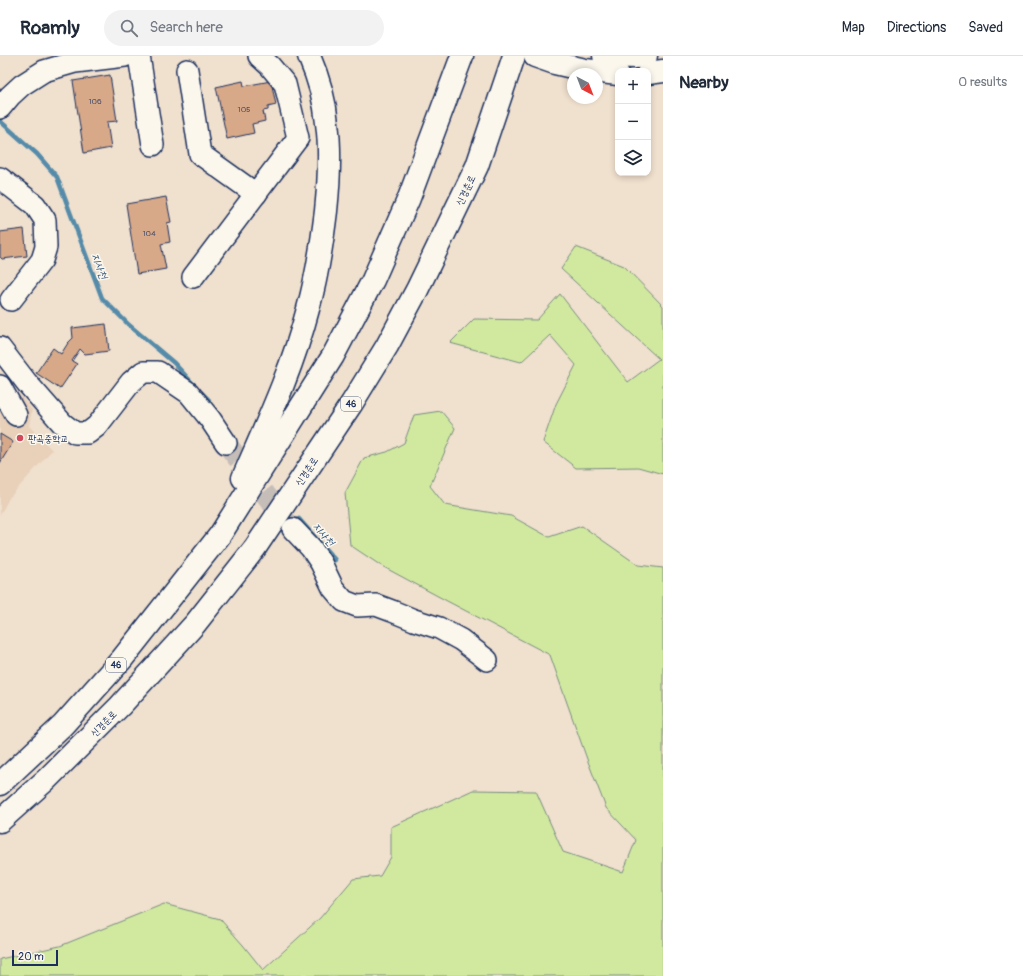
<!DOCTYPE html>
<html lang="en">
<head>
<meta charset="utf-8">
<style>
  :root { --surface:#fff; --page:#f2f2f3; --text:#1f2937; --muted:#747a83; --line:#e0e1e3 }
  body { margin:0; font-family:Pangolin,"Poor Story",sans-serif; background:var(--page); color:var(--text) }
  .controls { position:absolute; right:12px; top:12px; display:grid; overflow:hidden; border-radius:8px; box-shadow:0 2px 6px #0003 }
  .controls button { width:36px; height:36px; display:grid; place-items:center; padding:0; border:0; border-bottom:1px solid var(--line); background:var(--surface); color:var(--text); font:20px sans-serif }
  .compass { position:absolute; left:567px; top:12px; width:36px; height:36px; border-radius:50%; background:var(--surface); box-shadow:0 2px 6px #0003; rotate:138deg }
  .scale { position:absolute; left:12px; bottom:10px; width:46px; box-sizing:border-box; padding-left:4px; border:2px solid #1b2f5e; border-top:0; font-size:11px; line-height:14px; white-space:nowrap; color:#1b2f5e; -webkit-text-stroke:3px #fbf7ec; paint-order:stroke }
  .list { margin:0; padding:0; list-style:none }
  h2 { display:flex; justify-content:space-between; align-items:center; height:52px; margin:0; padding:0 16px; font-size:17px }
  h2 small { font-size:13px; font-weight:400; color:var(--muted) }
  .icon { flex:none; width:22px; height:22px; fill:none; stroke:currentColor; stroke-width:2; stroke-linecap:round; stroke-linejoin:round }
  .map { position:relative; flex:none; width:663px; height:920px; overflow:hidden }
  header { display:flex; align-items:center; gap:24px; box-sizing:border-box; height:56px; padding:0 20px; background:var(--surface); border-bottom:1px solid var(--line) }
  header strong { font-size:19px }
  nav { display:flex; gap:22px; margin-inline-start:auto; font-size:14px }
  .search { width:280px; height:36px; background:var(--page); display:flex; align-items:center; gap:10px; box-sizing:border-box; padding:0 14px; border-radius:22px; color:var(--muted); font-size:15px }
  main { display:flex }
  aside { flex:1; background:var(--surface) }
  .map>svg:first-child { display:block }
  .built { fill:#e8d0b9 }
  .green { fill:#d1e99f; stroke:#768c7e }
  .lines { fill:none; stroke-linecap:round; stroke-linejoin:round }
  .stream { stroke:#558ba9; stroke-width:4.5 }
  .building { fill:#d7a989; stroke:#1b2f5e }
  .minor-tunnel { stroke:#c5bdb8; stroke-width:21; stroke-dasharray:21 10; stroke-linecap:butt }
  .minor-casing { stroke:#1b2f5e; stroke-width:24 }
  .highway-casing { stroke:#1b2f5e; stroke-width:25 }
  .minor { stroke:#fbf7ec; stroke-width:21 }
  .highway { stroke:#fbf7ec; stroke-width:22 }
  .poi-dot { fill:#d1495b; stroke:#fbf7ec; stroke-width:1.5 }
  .labels { text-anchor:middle; stroke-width:3; stroke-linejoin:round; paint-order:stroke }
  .number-label { font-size:8px; fill:#4a4e69 }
  .shield { fill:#fbf7ec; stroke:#5e6b89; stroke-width:1 }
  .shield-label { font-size:9px; font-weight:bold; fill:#1b2f5e }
  .street-label { font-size:10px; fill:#1b2f5e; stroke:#fbf7ec }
  .poi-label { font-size:10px; fill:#1b2f5e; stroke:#fbf7ec; text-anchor:start }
  .water-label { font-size:11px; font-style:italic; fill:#33557d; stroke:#fbf7ec }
</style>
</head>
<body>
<header>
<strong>Roamly</strong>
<div class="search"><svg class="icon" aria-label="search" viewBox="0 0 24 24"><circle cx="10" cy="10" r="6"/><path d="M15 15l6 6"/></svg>Search here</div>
<nav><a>Map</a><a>Directions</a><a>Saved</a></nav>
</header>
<main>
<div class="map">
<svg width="663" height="920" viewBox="0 0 663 920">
  <rect width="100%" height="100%" fill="#f0e0ce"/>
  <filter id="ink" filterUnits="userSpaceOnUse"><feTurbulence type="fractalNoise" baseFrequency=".025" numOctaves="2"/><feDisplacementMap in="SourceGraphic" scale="8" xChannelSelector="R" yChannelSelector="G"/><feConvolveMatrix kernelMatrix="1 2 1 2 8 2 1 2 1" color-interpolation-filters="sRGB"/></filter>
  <g filter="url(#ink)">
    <!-- built -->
    <polygon class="built" points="0,315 32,354 29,370 52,394 9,442 0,459"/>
    <!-- green -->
    <g class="green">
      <polygon points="576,191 624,210 663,250 663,418 638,411 576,412 543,386 556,348 576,309 550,279 521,306 450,287 474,263 537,264 560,238 628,326 659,303 561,213"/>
      <polygon points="441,355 455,372 430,430 445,449 511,460 549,481 582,470 638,509 663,512 663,920 0,920 0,903 60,890 164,848 220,863 243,889 263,914 320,862 353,823 380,820 391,801 391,771 473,734 536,735 563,796 623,816 636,784 606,752 587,703 550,599 447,545 380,509 350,489 345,437 364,402 387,396 404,387 414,359"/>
    </g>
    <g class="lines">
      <!-- stream -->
      <g class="stream">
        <polyline points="0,65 37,98 57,121 102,242 129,269 174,307 195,330"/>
        <polyline points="202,337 209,344"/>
        <polyline points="299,463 335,504"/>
      </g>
    </g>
    <!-- building -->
    <g class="building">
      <polygon points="110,19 117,65 107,66 111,92 84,97 73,25"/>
      <polygon points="243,25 244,30 271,25 276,49 268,51 268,54 263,55 265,65 252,68 254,77 227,83 216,31"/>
      <polygon points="166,141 171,166 167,167 170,186 161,188 166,213 137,218 126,148"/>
      <polygon points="24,173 27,200 2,203 0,201 0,176"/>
      <polygon points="106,268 109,295 85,298 80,293 72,305 77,308 60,333 36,317 53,292 61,298 68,287 73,282 72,272"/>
      <polygon points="0,378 13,386 0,407"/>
    </g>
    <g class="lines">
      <!-- minor-tunnel -->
      <polyline class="minor-tunnel" points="226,387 289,469"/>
      <defs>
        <g id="minor">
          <polyline points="139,0 153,89"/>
          <polyline points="187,14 200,98 256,138"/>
          <polyline points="0,52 10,40 22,29 44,15 75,6 125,0"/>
          <polyline points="0,122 35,149 45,164 46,191 42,204 11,244"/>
          <polyline points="193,221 298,82 285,28 270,10 259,0"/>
          <polyline points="0,292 27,327 62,367 75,377 88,377 97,370 131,326 143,316 158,316 189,337 210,363 226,387"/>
          <polyline points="0,330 16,359"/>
          <polyline points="293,473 311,492 321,507 333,532 344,545 357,550 376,549 392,555 414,564 439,572 461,584 487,604"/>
        </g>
        <g id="highway">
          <polyline points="535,0 555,7 585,14 618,18"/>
          <polyline points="604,0 635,1 646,0"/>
          <polyline points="648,17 663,15"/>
          <path d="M243,422C267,367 293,311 308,253C317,221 322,188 326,155C329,126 331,96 327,67C325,44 318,21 309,0"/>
          <polyline points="0,728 63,669 122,603 220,479 333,300 373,224 409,142 462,0"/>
          <polyline points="0,765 47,723 120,650 195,568 255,492 352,347 387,290 417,234 477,110 514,0"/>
        </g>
      </defs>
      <!-- minor casing -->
      <use href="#minor" class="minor-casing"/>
      <!-- highway casing -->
      <use href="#highway" class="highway-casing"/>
      <!-- minor -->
      <use href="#minor" class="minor"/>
      <!-- highway -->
      <use href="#highway" class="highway"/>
    </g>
  </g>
  <!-- markers -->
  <circle class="poi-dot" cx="20" cy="382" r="4"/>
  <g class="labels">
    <!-- number labels -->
    <g class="number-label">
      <text x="95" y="48">106</text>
      <text x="244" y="56">105</text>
      <text x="149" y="180">104</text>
    </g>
    <!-- shield labels -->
    <g class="shield">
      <rect x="341" y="341" width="20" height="14" rx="3"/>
      <rect x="106" y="602" width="20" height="14" rx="3"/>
    </g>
    <g class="shield-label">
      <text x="351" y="351">46</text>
      <text x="116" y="612">46</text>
    </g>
    <!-- street labels -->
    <g class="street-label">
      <text transform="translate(465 134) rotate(-64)" y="4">신경춘로</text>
      <text transform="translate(306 415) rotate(-56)" y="4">신경춘로</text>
      <text transform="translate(103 667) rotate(-45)" y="4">신경춘로</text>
    </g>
    <!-- poi labels -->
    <g class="poi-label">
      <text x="28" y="386">판곡중학교</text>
    </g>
    <!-- water labels -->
    <g class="water-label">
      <text transform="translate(100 210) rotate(69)" y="4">지사천</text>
      <text transform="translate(324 478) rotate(49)" y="4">지사천</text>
    </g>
  </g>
</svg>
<div class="controls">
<button>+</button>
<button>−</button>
<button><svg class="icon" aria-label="layers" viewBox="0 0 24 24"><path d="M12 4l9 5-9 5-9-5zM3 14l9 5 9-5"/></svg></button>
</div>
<svg class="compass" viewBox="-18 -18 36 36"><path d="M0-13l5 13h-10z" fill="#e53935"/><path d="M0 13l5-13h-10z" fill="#747a83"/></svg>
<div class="scale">20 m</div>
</div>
<aside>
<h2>Nearby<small>0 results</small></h2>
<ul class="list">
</ul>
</aside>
</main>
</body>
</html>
